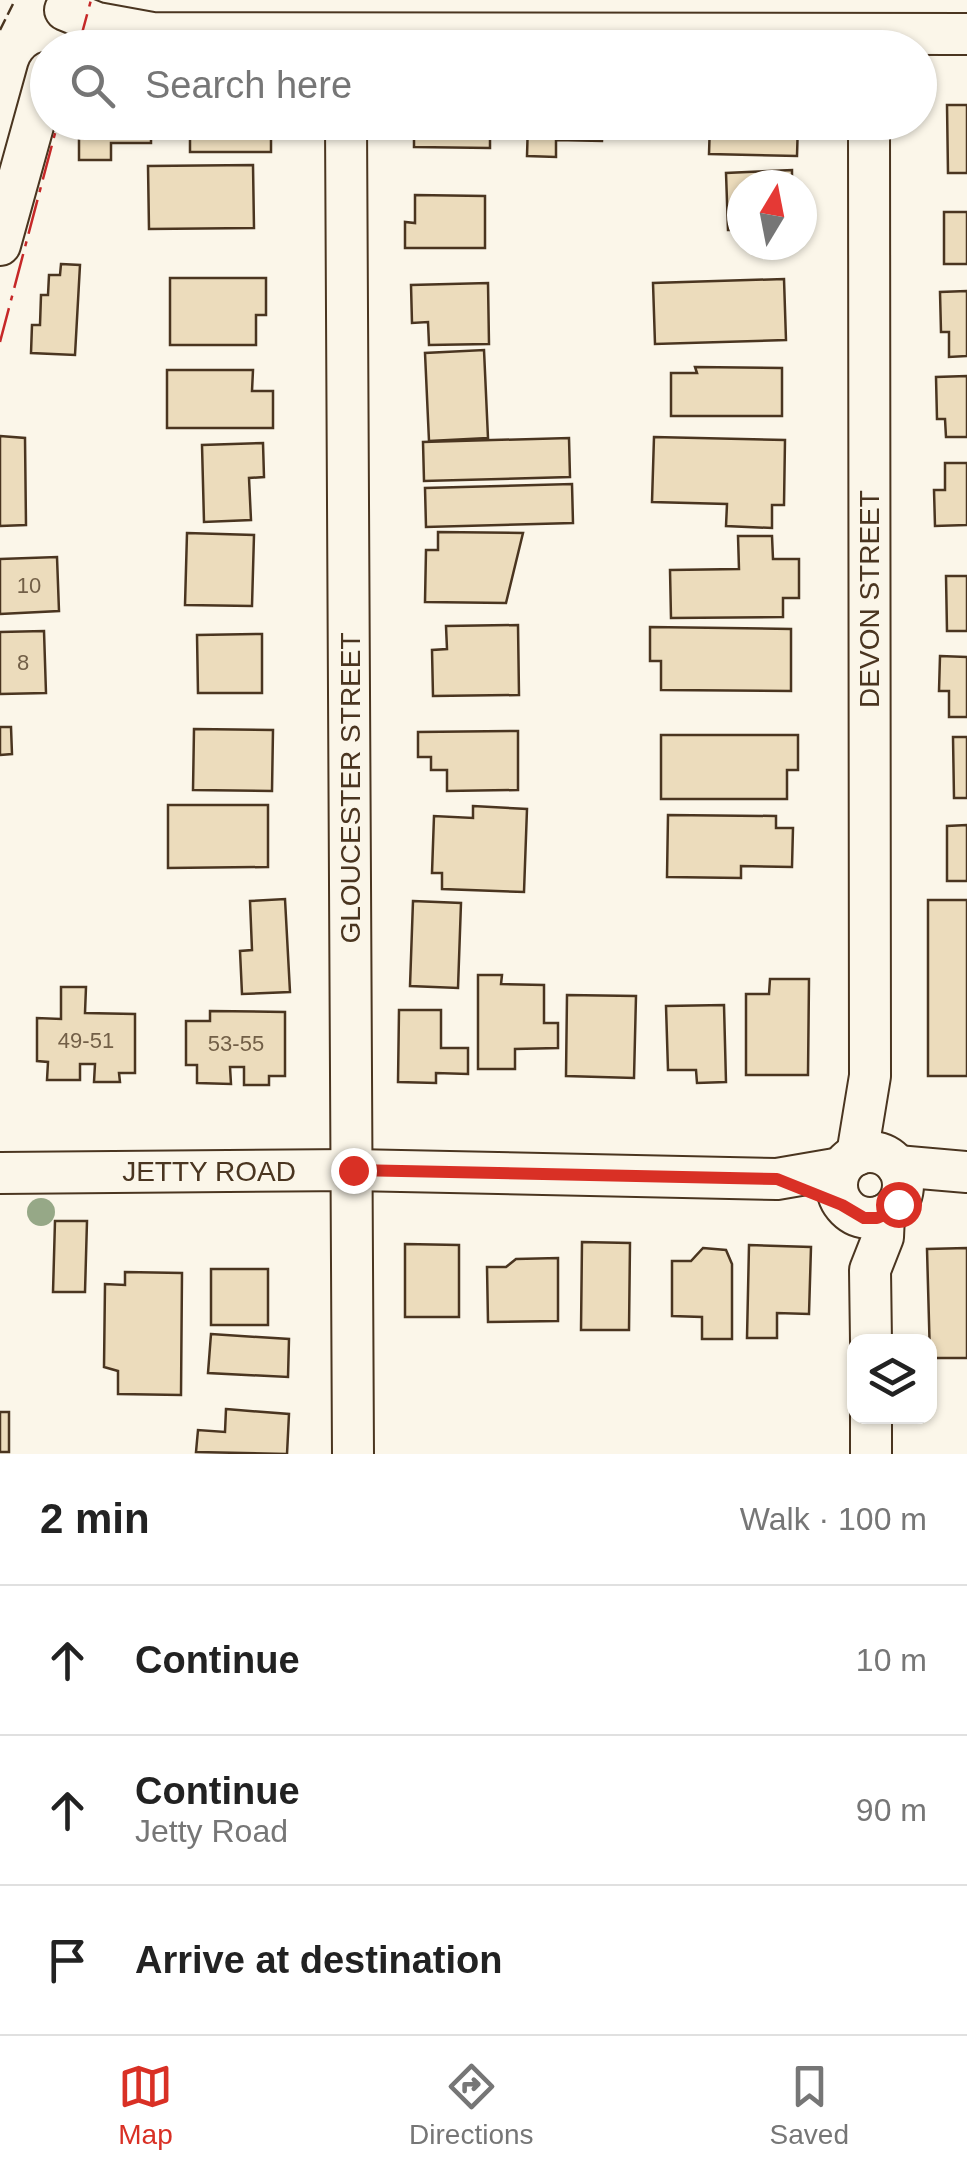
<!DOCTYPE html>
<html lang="en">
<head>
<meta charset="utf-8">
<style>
  :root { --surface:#fff; --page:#f6f6f6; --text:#222; --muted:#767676; --line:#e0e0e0; --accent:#d93025 }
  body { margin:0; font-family:Arial,sans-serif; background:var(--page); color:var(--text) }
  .controls { position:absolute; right:30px; bottom:30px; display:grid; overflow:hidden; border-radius:20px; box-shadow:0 2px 8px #0004 }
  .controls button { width:90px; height:90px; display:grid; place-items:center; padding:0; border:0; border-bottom:2px solid var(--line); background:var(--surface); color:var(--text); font:50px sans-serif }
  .compass { position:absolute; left:727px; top:170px; width:90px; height:90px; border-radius:50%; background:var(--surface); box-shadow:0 2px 8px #0004; rotate:10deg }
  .stop { position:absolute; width:30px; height:30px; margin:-22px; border:8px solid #d93025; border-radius:50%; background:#fff }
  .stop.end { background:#d93025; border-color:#fff; box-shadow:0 2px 10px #0008 }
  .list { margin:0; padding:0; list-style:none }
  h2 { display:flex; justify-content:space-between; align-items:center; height:130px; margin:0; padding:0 40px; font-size:42px }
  h2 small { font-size:32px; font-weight:400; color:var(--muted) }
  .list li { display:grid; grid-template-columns:65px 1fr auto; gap:30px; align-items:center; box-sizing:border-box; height:150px; padding:0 40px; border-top:2px solid var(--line) }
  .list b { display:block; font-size:38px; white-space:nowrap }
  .list p { margin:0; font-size:32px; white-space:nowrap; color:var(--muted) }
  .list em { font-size:32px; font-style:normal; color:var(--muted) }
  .icon { flex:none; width:55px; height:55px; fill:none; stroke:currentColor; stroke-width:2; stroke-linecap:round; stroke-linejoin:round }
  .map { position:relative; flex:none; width:967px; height:1454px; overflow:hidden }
  .search { position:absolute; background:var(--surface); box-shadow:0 2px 8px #0004; left:30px; right:30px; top:30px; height:110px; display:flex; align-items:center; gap:25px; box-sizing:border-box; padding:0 35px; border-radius:55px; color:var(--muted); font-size:38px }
  .sheet { height:580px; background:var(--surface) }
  nav { display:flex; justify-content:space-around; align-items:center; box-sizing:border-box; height:140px; border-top:2px solid var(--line); background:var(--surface); font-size:28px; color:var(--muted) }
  nav a { display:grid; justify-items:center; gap:5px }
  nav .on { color:var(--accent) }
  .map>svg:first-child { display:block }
  .building { fill:#ecdcbc; stroke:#4a3520; stroke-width:2.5 }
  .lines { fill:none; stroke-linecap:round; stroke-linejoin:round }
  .minor-casing { stroke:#4a3520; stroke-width:44 }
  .minor { stroke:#fbf6e9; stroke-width:40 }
  .fence { stroke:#4a3520; stroke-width:2.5; stroke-dasharray:12 5; stroke-linecap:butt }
  .power { stroke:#c62828; stroke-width:2.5; stroke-dasharray:35 8 5 8; stroke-linecap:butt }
  .tree { fill:#96a887 }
  .route { stroke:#d93025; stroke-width:12 }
  .labels { text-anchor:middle; stroke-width:8; stroke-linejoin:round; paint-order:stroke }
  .number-label { font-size:22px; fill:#725f47 }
  .street-label { font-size:28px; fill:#4a3520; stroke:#fbf6e9 }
</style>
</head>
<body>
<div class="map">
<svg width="967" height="1454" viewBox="0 0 967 1454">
  <rect width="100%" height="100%" fill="#fbf6e9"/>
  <!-- building -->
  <g class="building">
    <polygon points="947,105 967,105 967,173 948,173"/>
    <polygon points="90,122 151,122 151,143 111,143 111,160 79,160 79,136 90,135"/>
    <rect x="190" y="122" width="81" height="30"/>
    <polygon points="414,122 490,122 490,148 414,147"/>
    <polygon points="528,122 603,122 602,141 556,140 556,157 527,156"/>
    <polygon points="710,122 798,122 797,156 709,154"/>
    <polygon points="253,165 254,228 149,229 148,166"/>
    <polygon points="792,170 792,185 742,185 742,230 728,230 726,173"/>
    <polygon points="415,195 485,196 485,248 405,248 405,222 415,223"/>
    <rect x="944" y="212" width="23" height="52"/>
    <polygon points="61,264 80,265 75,355 31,353 32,325 40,325 41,295 48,295 49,275 60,275"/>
    <polygon points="170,278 266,278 266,315 256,315 256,345 170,345"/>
    <polygon points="784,279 786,340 655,344 653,283"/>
    <polygon points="488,283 489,344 429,345 428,322 412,323 411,285"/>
    <polygon points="967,291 967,356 949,357 949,332 941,332 940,292"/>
    <polygon points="484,350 488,438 429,441 425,353"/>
    <polygon points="695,367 782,368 782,416 671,416 671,373 697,373"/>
    <polygon points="167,370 253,370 252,391 273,391 273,428 167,428"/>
    <polygon points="967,376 967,437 946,437 945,419 937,419 936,377"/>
    <polygon points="0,436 25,438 26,525 0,526"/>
    <polygon points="654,437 785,440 784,505 772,505 772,528 726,526 727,504 652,502"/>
    <polygon points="569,438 570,477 424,481 423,442"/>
    <polygon points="263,443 264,477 249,478 251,520 204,522 202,445"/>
    <polygon points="945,463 967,463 967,525 935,526 934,490 945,490"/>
    <polygon points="572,484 573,523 426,527 425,488"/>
    <polygon points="438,532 523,533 506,603 425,602 426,550 438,550"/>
    <polygon points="187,533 254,535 252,606 185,605"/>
    <polygon points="738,536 772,536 773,559 799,559 799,598 783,598 783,617 671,618 670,570 739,569"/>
    <polygon points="57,557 59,611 0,614 0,559"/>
    <polygon points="946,576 967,576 967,631 947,631"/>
    <polygon points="518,625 519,695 433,696 432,650 447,649 446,626"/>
    <polygon points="650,627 791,629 791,691 661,690 661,661 650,661"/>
    <polygon points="44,631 46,693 0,694 0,632"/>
    <polygon points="262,634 262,693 198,693 197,635"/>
    <polygon points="940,656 967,657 967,717 949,717 949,691 939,691"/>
    <polygon points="0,727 11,727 12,754 0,755"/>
    <polygon points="194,729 273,730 272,791 193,790"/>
    <polygon points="518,731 518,790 447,791 447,770 431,770 431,757 418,757 418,732"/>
    <polygon points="661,735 798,735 798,770 787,770 787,799 661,799"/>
    <polygon points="953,737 967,737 967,798 954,798"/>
    <polygon points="168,805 268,805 268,867 168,868"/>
    <polygon points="473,806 527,809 524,892 442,889 442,873 432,873 434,816 473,818"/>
    <polygon points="668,815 776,816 776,828 793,828 792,867 741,866 741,878 667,877"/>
    <polygon points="967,825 967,881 947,881 947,826"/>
    <polygon points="285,899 290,992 242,994 240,951 252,950 250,901"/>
    <rect x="928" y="900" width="39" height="176"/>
    <polygon points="413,901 461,903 458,988 410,986"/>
    <polygon points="478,975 502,975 501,984 544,985 544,1023 558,1023 558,1048 515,1049 515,1069 478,1069"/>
    <polygon points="770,979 809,979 808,1075 746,1075 746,994 769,994"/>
    <polygon points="61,987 86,987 85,1013 135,1014 135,1073 119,1073 120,1082 94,1082 95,1064 80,1064 80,1080 47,1080 48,1062 37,1061 37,1018 61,1019"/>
    <polygon points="567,995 636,996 634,1078 566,1076"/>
    <polygon points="724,1005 726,1082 697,1083 696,1070 668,1070 666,1006"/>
    <polygon points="399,1010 441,1010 441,1048 468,1048 468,1074 436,1073 436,1083 398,1082"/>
    <polygon points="210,1011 285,1012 285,1076 269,1076 269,1085 244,1085 244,1067 230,1067 231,1084 197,1083 197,1065 186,1065 186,1021 210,1021"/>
    <polygon points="55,1221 87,1221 85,1292 53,1292"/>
    <polygon points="582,1242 630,1243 629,1330 581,1330"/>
    <polygon points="405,1244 459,1245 459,1317 405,1317"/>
    <polygon points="749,1245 811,1247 809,1314 777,1313 777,1338 747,1338"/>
    <polygon points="703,1248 726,1250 732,1264 732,1339 702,1339 702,1317 672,1316 672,1261 691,1261"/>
    <polygon points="967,1248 967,1358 930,1358 927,1249"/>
    <polygon points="558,1258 558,1321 488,1322 487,1267 506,1267 516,1259"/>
    <rect x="211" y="1269" width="57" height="56"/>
    <polygon points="125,1272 182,1273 181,1395 118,1394 118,1371 104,1367 105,1284 125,1285"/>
    <polygon points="211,1334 289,1339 288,1377 208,1373"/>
    <polygon points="226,1409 289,1414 287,1454 196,1452 198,1430 225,1432"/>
    <rect x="0" y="1412" width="9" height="40"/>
  </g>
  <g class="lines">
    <defs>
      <g id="minor">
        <polyline points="65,10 97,23 152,33 967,34"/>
        <polyline points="346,122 353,1454"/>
        <polyline points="0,245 48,72"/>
        <circle cx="870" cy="1185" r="33"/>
        <polyline points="857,1155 870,1076 869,122"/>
        <polyline points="897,1166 967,1172"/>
        <polyline points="0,1173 353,1170 777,1179 841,1168"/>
        <polyline points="871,1342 870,1270 883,1237 884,1215"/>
        <polyline points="871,1416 871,1454"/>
      </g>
    </defs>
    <!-- minor casing -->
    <use href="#minor" class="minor-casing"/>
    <!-- minor -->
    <use href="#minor" class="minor"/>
    <!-- fence -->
    <polyline class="fence" points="0,30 15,0"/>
    <!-- power -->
    <g class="power">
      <polyline points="78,48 91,0"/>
      <polyline points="0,342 58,122"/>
    </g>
  </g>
  <!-- trees -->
  <circle class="tree" cx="41" cy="1212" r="14"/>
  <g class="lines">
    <!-- route -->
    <polyline class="route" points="353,1170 777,1179 842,1205 864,1218 877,1218 889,1213 898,1204"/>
  </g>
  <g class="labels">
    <!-- number labels -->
    <g class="number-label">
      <text x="29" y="593">10</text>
      <text x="23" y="670">8</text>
      <text x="86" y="1048">49-51</text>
      <text x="236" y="1051">53-55</text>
    </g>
    <!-- street labels -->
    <g class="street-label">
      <text transform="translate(869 599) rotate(-90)" y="10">DEVON STREET</text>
      <text transform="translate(350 788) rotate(-90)" y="10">GLOUCESTER STREET</text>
      <text x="209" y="1181">JETTY ROAD</text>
    </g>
  </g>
</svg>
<div class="controls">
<button><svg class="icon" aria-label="layers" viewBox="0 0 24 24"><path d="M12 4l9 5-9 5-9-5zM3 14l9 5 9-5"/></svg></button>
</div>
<svg class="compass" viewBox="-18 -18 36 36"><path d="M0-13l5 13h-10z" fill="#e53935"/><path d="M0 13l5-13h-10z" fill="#767676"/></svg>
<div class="stop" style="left:898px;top:1204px"></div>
<div class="stop end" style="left:353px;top:1170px"></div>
<div class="search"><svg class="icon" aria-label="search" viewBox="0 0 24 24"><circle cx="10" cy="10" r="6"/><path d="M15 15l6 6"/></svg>Search here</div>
</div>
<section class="sheet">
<h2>2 min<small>Walk · 100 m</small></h2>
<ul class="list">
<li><svg class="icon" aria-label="ahead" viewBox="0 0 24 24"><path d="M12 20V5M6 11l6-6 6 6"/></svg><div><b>Continue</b></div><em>10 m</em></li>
<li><svg class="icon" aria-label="ahead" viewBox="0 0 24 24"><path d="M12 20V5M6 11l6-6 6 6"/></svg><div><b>Continue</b><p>Jetty Road</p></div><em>90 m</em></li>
<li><svg class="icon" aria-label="arrive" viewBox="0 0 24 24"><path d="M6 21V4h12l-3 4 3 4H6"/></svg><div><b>Arrive at destination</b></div></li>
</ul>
</section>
<nav>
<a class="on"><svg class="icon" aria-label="map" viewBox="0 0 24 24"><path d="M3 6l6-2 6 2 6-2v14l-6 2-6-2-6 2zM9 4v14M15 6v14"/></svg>Map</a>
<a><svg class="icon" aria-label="directions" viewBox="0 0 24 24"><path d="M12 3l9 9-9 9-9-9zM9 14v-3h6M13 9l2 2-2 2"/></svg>Directions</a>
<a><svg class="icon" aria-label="saved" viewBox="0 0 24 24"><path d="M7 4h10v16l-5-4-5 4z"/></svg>Saved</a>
</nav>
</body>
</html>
